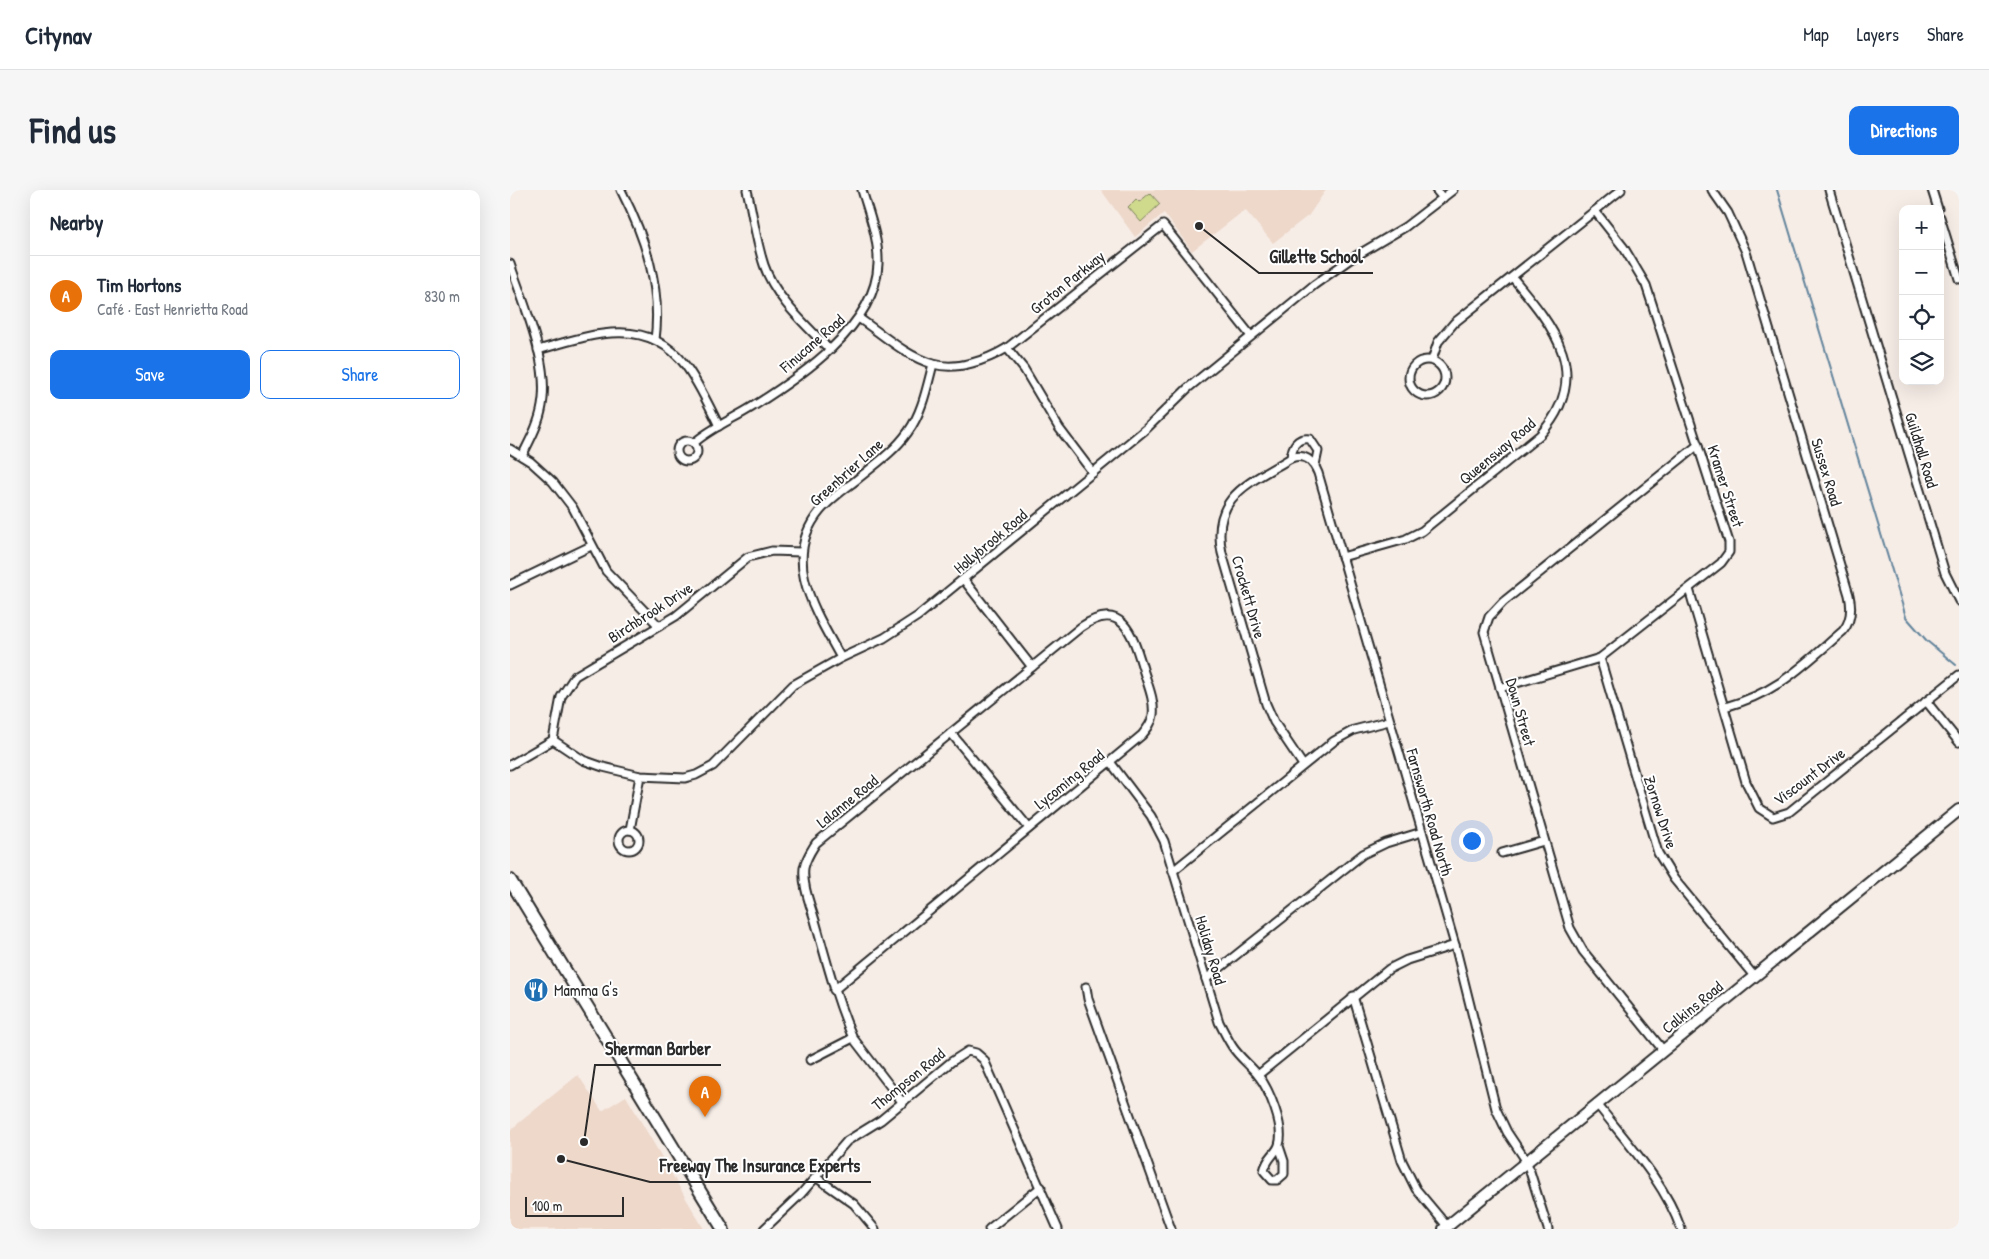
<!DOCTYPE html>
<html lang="en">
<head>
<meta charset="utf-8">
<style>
  :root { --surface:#fff; --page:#f6f6f7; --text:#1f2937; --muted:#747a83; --line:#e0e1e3; --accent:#1a73e8 }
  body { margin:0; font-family:"Patrick Hand",sans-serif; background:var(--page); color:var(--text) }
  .controls { position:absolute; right:15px; top:15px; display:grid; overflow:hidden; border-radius:10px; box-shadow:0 5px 20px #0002 }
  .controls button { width:45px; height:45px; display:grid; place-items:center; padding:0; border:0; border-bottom:1px solid var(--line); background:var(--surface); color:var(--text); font:25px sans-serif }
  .scale { position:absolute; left:15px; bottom:12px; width:99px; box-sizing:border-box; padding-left:5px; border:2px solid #2b2b2b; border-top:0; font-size:14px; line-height:18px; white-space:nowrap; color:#2b2b2b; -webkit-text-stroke:4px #fff; paint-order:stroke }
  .you { position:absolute; left:961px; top:650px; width:18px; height:18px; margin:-12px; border:4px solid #fff; border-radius:50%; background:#1a73e8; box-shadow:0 0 0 8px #1a73e833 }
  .badge { display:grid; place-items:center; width:32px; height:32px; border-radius:50%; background:var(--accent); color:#fff; font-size:16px; font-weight:700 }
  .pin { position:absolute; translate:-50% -41px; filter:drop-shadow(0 1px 2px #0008) }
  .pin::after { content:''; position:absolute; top:26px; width:18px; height:15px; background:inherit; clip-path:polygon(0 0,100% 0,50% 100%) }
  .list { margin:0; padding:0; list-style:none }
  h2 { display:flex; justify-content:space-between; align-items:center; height:65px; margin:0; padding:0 20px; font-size:21px }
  h2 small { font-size:16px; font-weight:400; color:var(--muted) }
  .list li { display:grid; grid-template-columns:32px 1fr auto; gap:15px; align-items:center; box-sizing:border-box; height:80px; padding:0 20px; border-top:1px solid var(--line) }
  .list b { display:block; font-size:19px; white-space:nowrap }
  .list p { margin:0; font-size:16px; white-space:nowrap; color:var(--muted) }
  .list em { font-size:16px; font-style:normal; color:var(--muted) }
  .actions { display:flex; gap:10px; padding:15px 20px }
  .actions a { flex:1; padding:11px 0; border:1px solid var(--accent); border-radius:10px; text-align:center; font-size:18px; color:var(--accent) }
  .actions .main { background:var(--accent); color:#fff }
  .icon { flex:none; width:28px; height:28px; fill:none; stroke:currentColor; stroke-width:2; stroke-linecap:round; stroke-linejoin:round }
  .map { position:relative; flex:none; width:1449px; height:1039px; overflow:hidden; border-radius:10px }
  header { display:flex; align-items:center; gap:30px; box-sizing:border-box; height:70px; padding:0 25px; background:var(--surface); border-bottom:1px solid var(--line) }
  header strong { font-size:24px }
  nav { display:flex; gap:28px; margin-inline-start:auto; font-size:18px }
  .intro { display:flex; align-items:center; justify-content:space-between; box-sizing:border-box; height:120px; padding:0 30px }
  h1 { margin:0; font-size:35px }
  .button { padding:12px 22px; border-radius:10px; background:var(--accent); color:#fff; font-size:18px; font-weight:700 }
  main { display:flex; gap:30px; padding:0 30px }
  aside { flex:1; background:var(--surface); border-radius:10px; box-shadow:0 5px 20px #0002 }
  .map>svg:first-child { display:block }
  .built { fill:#edd8ca }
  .green { fill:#cfda8d; stroke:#7d825c }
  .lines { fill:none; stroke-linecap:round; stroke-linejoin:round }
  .stream { stroke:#62849b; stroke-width:2 }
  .street-casing { stroke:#2b2b2b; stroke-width:11 }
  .secondary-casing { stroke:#2b2b2b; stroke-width:14 }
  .primary-casing { stroke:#2b2b2b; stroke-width:15 }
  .street { stroke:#fff; stroke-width:7 }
  .secondary { stroke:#fff; stroke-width:10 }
  .primary { stroke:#fff; stroke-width:11 }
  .labels { text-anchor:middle; stroke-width:4; stroke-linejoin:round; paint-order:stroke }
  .street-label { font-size:16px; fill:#2b2b2b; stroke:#fff }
  .poi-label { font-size:16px; fill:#2b2b2b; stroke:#fff; text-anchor:start }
  .leader { fill:none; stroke:#2b2b2b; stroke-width:2 }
  .callout-dot { fill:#2b2b2b; stroke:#fff; stroke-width:2 }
  .callout-label { font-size:18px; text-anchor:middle; font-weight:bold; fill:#2b2b2b; stroke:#fff; stroke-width:4; stroke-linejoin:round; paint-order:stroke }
</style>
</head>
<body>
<header>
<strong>Citynav</strong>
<nav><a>Map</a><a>Layers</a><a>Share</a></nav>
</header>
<div class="intro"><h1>Find us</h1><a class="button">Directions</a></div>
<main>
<aside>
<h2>Nearby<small></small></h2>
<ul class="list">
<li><span class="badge" style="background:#e8710a">A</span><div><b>Tim Hortons</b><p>Café · East Henrietta Road</p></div><em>830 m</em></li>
</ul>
<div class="actions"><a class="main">Save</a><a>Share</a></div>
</aside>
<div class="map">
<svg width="1449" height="1039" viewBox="0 0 1449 1039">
  <rect width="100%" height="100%" fill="#f7ede7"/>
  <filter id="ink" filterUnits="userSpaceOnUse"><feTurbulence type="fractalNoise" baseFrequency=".02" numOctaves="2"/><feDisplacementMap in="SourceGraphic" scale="10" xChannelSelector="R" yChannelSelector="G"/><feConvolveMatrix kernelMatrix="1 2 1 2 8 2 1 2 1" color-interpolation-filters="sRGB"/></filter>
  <g filter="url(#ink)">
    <!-- built -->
    <g class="built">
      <polygon points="591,0 816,0 799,25 763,53 735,20 682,61 654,23 625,47"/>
      <polygon points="68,885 92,921 116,906 194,1039 0,1039 0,940"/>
    </g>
    <!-- green -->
    <polygon class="green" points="640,3 650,14 631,32 618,17 626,9 629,12"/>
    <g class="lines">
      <!-- stream -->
      <polyline class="stream" points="1267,0 1396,427 1417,451 1446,475"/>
      <defs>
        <g id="street">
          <path d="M111,0C135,47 152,97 145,150"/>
          <path d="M237,0C243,25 246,51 254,75C265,108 296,135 319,159"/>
          <polyline points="926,0 933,8"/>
          <path d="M1202,0L1218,23L1236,62L1339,405C1342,418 1342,430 1333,441C1292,476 1269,502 1215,517"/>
          <polyline points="1319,0 1435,383 1449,411"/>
          <polyline points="1422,0 1428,19"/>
          <polyline points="1430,27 1449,89"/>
          <path d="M0,74C14,115 40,173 32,216C29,234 20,250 12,266"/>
          <path d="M350,129C372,144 397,167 423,174C447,181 477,170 497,158L653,35L741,146"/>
          <polyline points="497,158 514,179 549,238 583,283"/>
          <path d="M28,160C79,145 137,124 176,176C189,194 199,215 209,236"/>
          <circle cx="917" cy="188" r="18"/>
          <polyline points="922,170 928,152 944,133 1111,0"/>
          <circle cx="177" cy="261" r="10"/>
          <path d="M184,253C201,238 223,229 242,217C290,187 366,136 368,74C369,49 359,24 352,0"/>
          <polyline points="0,259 21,272 43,292 63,318 96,381 149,436"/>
          <path d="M781,268C782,256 787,247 800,249L808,261L805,275"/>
          <path d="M832,367L896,349L912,341L1030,245C1084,185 1044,137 1003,88"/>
          <polyline points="454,390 522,477"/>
          <polyline points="0,395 81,356"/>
          <polyline points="1179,399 1236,592 1249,618 1263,627 1279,622 1449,485"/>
          <path d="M331,468C306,422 270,369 310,321C320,309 333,300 345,291C363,276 384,262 398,242C412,223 417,197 423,174"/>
          <polyline points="1090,468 1148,663 1164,689 1244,786"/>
          <polyline points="990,498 1090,468 1211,373 1219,362 1219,352 1136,95 1114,58 1085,21"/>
          <polyline points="1416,511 1449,552"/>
          <polyline points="441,543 519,638"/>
          <polyline points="43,550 73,570 93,577 130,586 175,588 186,585 203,576 283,495 331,468 374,448 408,426 636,239 678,198 804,95 839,70 895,37 943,0"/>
          <polyline points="43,550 51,507 65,486 166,426 238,367 262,361 291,362"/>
          <path d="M601,573L641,626L654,651L709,832C713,840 717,848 722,856C729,867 740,875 748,885C759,899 775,937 769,955C766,964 757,967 754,981L762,990H767L774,984V971L769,956"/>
          <polyline points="0,575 43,550"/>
          <path d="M793,575L764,532L756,514L712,363C700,306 740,293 781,268C794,263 803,270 808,283L945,755L986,919L997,942L1017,972L1038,1039"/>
          <polyline points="120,640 130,586"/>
          <circle cx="119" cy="650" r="10"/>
          <polyline points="992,663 1034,651"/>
          <polyline points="663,681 824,551 844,540 879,531"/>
          <polyline points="696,789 853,664 876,653 912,642"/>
          <polyline points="576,797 578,809 661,1039"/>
          <path d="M324,800L632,545C637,539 642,533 643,525C645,510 637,493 633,479C623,446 613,408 571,437L306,653C301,661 296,668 294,678C292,696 301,716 306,734C317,773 327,812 343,848L393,913"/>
          <polyline points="843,806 892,971 906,999 937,1036"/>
          <polyline points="1153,860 1073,761 1060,738 974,442 979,427 993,412 1188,255"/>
          <polyline points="300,870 343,848"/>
          <polyline points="748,885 879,779 897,770 945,755"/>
          <path d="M1087,914C1118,954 1154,991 1171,1039"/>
          <polyline points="307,988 344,1014 365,1039"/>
          <polyline points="254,1039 291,1004 337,951 371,930 441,872 458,861 466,863 474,870 548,1039"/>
          <polyline points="479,1039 531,997"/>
        </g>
        <polyline id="secondary" points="934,1039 1449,620"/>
        <polyline id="primary" points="0,690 213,1039"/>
      </defs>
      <!-- street casing -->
      <use href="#street" class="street-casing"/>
      <!-- secondary casing -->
      <use href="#secondary" class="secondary-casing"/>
      <!-- primary casing -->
      <use href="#primary" class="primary-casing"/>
      <!-- street -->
      <use href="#street" class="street"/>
      <!-- secondary -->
      <use href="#secondary" class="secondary"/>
      <!-- primary -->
      <use href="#primary" class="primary"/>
    </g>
  </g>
  <!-- icons -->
  <defs>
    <symbol id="restaurant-disc" viewBox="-11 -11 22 22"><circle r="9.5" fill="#1f6fb2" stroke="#fff"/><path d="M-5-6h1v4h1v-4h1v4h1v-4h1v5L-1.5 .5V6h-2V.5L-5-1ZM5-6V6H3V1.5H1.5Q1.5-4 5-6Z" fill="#fff"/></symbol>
  </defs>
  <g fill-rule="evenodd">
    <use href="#restaurant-disc" x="12" y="786" width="28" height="28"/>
  </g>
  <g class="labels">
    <!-- street labels -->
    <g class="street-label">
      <text transform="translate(557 92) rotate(-39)" y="6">Groton Parkway</text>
      <text transform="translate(302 153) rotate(-41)" y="6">Finucane Road</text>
      <text transform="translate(1412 260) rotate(73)" y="6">Guildhall Road</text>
      <text transform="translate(987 261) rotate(-40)" y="6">Queensway Road</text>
      <text transform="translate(336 282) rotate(-42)" y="6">Greenbrier Lane</text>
      <text transform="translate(1317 282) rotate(73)" y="6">Sussex Road</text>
      <text transform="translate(1216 296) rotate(72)" y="6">Kramer Street</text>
      <text transform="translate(480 351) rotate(-40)" y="6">Hollybrook Road</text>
      <text transform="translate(739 407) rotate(74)" y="6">Crockett Drive</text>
      <text transform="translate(140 422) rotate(-33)" y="6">Birchbrook Drive</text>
      <text transform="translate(1011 522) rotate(74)" y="6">Down Street</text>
      <text transform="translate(1299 586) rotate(-37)" y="6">Viscount Drive</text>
      <text transform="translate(559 589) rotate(-39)" y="6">Lycoming Road</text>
      <text transform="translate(337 611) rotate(-39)" y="6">Lalanne Road</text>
      <text transform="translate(920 622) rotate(74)" y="6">Farnsworth Road North</text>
      <text transform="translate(1151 622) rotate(72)" y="6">Zornow Drive</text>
      <text transform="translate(701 760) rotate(73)" y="6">Holiday Road</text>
      <text transform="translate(1182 817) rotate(-39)" y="6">Calkins Road</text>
      <text transform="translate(398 889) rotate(-39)" y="6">Thompson Road</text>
    </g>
    <!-- poi labels -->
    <g class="poi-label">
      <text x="44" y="806">Mamma G's</text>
    </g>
  </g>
  <!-- callouts -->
  <path class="leader" d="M689 36L749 83H863M74 952L85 875H211M51 969L140 992H361"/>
  <g class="callout-dot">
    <circle cx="689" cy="36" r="5"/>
    <circle cx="74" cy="952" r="5"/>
    <circle cx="51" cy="969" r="5"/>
  </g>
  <g class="callout-label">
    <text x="806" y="73">Gillette School</text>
    <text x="148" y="865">Sherman Barber</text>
    <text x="250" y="982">Freeway The Insurance Experts</text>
  </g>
</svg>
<div class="controls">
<button>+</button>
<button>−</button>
<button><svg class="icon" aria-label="locate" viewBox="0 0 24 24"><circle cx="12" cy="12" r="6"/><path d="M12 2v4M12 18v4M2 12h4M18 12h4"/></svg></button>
<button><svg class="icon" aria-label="layers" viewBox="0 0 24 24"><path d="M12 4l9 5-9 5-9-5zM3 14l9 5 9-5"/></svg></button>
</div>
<div class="scale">100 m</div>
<div class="you"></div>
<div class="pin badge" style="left:195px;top:927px;background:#e8710a">A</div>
</div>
</main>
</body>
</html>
